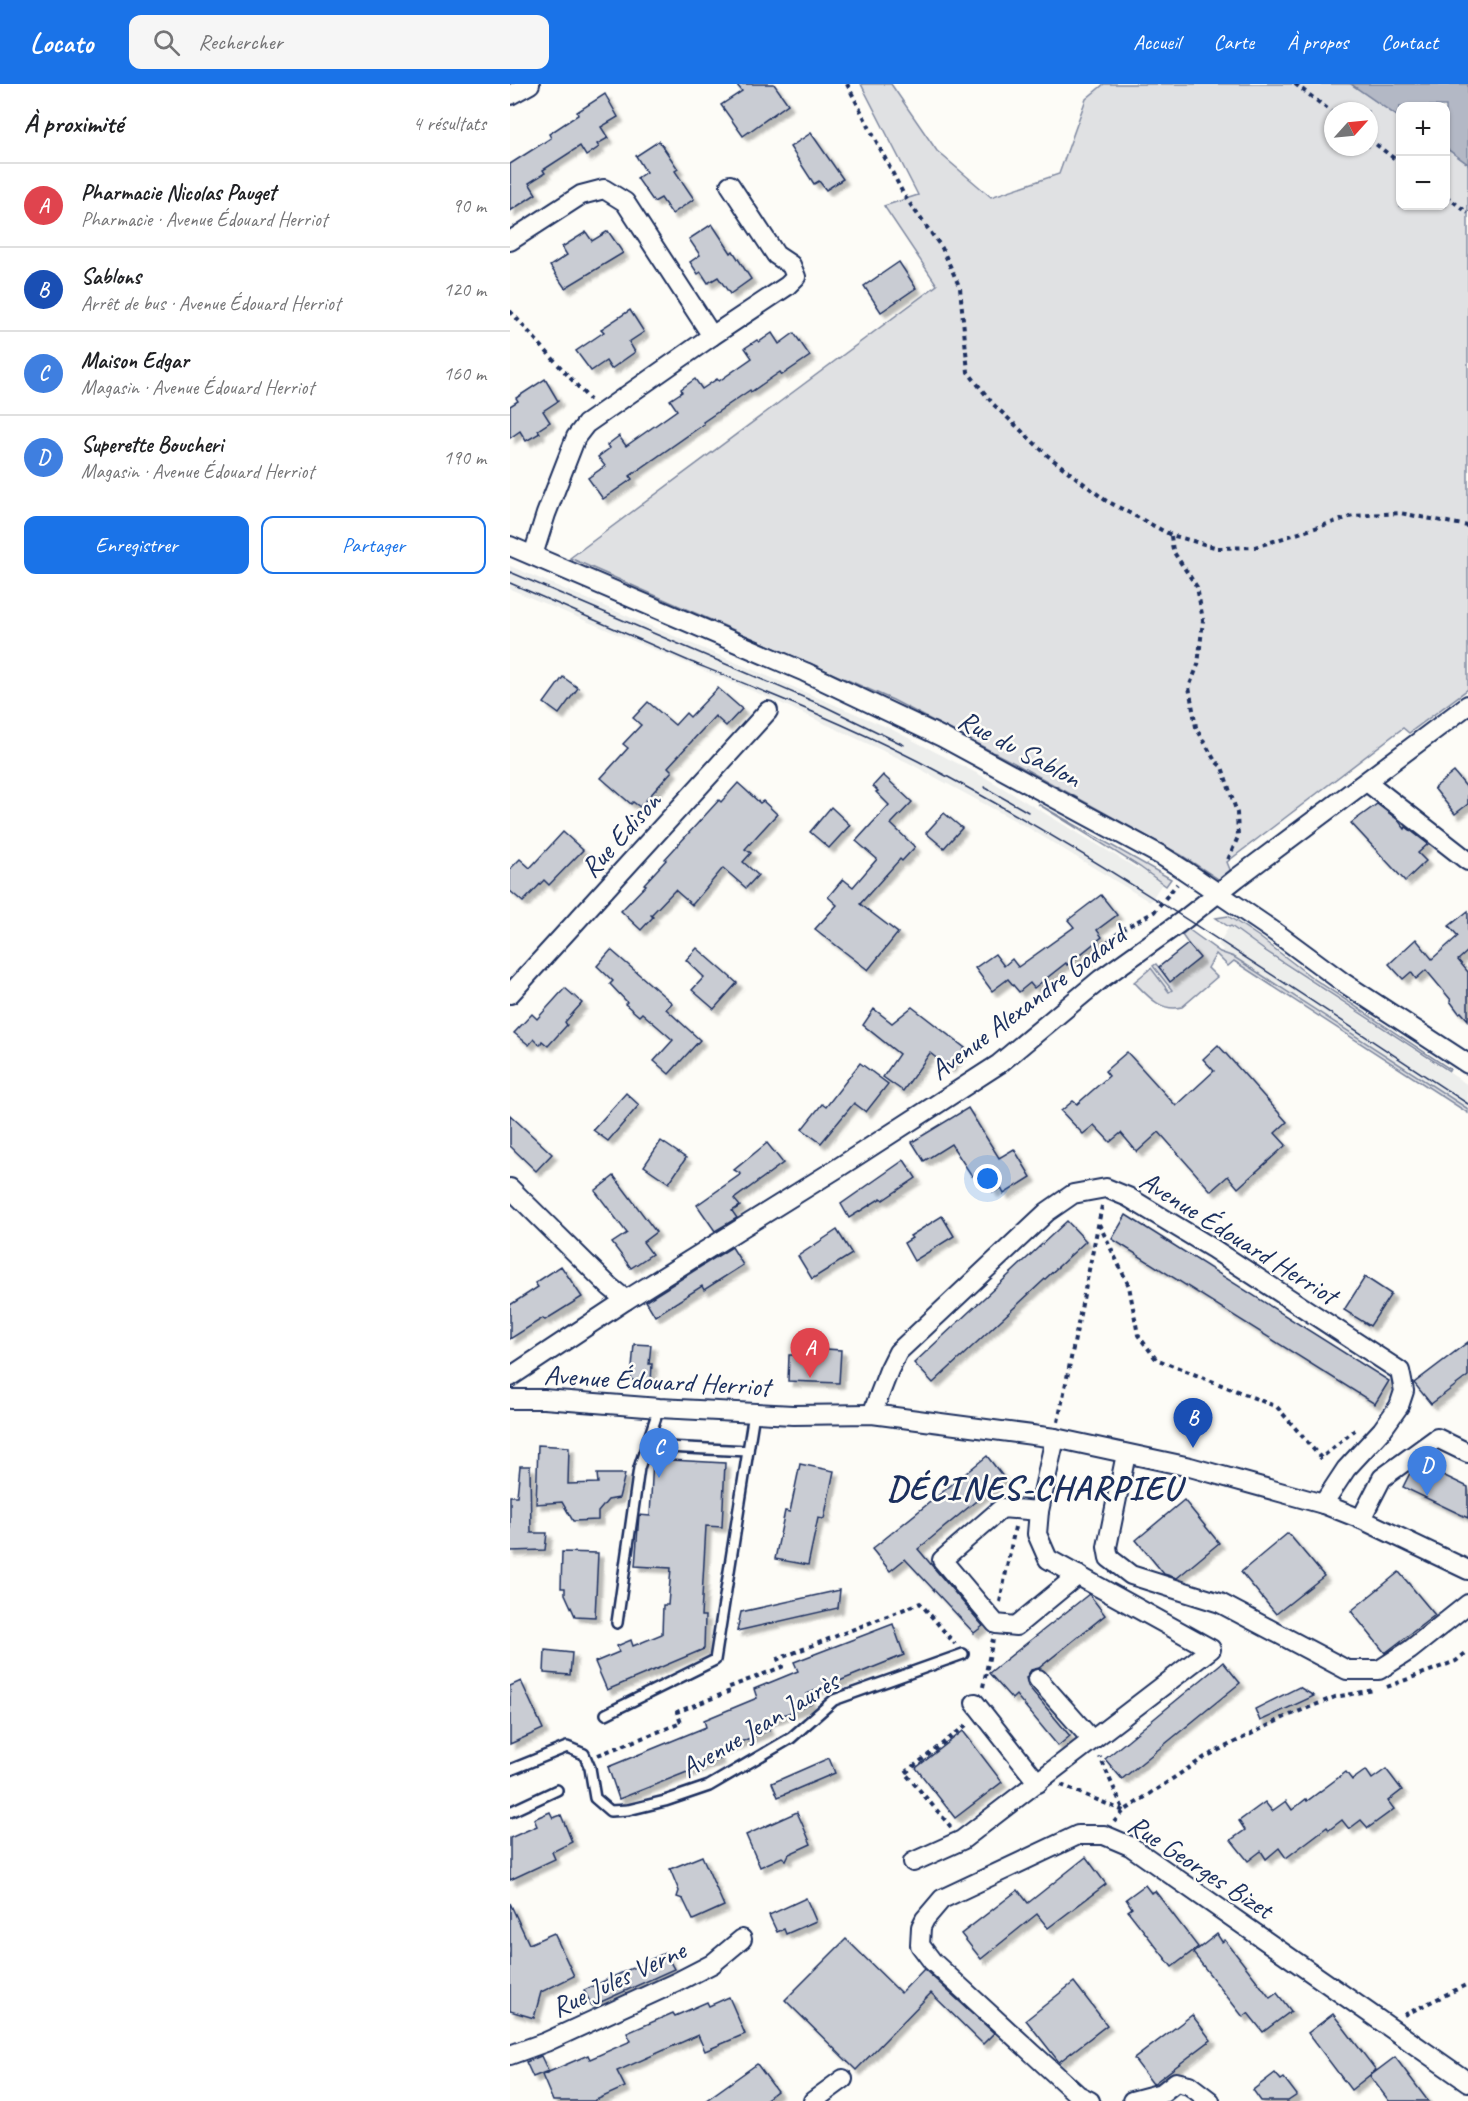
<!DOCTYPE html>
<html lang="fr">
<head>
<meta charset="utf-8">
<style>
  :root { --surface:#fff; --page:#f6f6f6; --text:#202124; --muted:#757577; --line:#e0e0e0; --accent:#1a73e8 }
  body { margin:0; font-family:Caveat,sans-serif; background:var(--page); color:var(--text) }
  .controls { position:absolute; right:18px; top:18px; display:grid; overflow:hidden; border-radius:12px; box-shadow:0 2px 4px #0004 }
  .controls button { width:54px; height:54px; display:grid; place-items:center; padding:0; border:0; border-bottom:2px solid var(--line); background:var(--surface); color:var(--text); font:30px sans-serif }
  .compass { position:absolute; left:814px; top:18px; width:54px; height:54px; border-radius:50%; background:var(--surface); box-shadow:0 2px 4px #0004; rotate:63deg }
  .you { position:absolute; left:478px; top:1095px; width:21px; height:21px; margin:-15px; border:4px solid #fff; border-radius:50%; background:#1a73e8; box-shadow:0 0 0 9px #1a73e833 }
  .badge { display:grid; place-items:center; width:39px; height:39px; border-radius:50%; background:var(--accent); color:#fff; font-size:20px; font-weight:700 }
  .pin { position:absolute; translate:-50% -50px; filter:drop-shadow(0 2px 3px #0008) }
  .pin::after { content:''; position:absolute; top:32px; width:21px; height:18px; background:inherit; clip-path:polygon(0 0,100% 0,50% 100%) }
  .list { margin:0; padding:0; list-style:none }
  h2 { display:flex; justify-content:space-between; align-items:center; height:78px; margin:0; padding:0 24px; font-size:26px }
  h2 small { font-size:20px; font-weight:400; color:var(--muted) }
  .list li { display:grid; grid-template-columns:39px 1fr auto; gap:18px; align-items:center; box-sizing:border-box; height:84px; padding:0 24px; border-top:2px solid var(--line) }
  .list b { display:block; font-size:22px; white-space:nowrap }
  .list p { margin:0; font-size:20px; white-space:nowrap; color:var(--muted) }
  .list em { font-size:20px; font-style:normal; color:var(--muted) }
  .actions { display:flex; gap:12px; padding:18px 24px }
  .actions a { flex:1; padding:14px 0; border:2px solid var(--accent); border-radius:12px; text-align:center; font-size:21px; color:var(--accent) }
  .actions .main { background:var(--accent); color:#fff }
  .icon { flex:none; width:33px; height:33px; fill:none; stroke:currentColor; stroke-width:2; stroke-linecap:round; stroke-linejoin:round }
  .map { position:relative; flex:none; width:958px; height:2017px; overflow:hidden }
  header { display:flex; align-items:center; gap:36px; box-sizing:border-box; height:84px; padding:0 30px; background:var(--accent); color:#fff }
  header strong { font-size:28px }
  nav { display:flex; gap:33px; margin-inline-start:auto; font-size:21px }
  .search { width:420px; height:54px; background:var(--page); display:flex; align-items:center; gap:15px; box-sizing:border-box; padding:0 21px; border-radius:12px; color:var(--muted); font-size:22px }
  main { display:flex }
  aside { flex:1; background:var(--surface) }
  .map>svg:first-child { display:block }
  .built { fill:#edeeec }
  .green { fill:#e0e1e3; stroke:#7e88a0; stroke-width:1.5; fill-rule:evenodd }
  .water { fill:#b3b8c5; stroke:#76819c; stroke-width:1.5 }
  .building { fill:#c9ccd3; stroke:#1b2f5e; stroke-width:1.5; filter:url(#shadow) }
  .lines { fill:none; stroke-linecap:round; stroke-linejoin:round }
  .service-casing { stroke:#1b2f5e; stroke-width:14 }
  .minor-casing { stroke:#1b2f5e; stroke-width:22 }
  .path { stroke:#1b2f5e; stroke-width:4; stroke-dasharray:4.5 4.5; stroke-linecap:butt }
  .service { stroke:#fdfcf7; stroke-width:9 }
  .minor { stroke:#fdfcf7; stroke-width:18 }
  .tram { stroke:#1b2f5e; stroke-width:1.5 }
  .labels { text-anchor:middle; stroke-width:5; stroke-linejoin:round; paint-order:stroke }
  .street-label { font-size:28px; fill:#1b2f5e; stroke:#fdfcf7 }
  .district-label { font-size:34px; font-weight:bold; letter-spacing:1.5px; fill:#1b2f5e; stroke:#fdfcf7 }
</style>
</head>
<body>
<header>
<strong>Locato</strong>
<div class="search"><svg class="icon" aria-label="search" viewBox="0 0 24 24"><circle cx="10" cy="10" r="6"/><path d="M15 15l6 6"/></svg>Rechercher</div>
<nav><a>Accueil</a><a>Carte</a><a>À propos</a><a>Contact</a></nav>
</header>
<main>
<aside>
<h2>À proximité<small>4 résultats</small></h2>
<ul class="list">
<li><span class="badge" style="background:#e0444e">A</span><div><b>Pharmacie Nicolas Pauget</b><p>Pharmacie · Avenue Édouard Herriot</p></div><em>90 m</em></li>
<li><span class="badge" style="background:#1a4fb4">B</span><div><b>Sablons</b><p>Arrêt de bus · Avenue Édouard Herriot</p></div><em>120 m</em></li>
<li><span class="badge" style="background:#3f7fe0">C</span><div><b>Maison Edgar</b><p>Magasin · Avenue Édouard Herriot</p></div><em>160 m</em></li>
<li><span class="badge" style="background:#3f7fe0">D</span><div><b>Superette Boucheri</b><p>Magasin · Avenue Édouard Herriot</p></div><em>190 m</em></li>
</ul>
<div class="actions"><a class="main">Enregistrer</a><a>Partager</a></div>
</aside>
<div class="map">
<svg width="958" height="2017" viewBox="0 0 958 2017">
  <defs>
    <filter id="shadow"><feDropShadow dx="5" dy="5" stdDeviation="1.5" flood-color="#0004"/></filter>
  </defs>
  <rect width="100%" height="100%" fill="#fdfcf7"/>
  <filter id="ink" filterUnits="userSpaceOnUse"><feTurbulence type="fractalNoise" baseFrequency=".0167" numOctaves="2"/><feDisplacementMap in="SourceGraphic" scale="12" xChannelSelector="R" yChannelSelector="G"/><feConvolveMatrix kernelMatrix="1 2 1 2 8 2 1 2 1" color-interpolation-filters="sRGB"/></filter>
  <g filter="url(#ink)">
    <!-- built -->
    <g class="built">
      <polygon points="0,482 379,644 476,694 628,785 630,783 653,798 640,818 517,743 397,678 264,616 0,505"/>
      <polygon points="720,841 755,865 753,867 958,1001 958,1029 724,877 718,882 706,870 659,908 641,884 646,880 649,882 678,860 672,851 678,845 711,868 713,865 708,861"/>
    </g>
    <!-- green -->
    <g class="green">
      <path d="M351,0H381L427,67L481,113L549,90L576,15L594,0H841L890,34V122H936V64L958,80V605L899,649L893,644L717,778L721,788L711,797L671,771L506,680L383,616L60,474L427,201L374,122L408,111ZM823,27H859V63H823Z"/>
      <polygon points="528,720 661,795 656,802 630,783"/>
      <polygon points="718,832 748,852 804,895 940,985 939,987 754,866 721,842 719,843 706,834"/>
      <path d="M678,845L710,868L724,873L958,1025V1029L724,877L718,882L706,870L698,884L707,893L672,923C650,928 638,912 624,898L641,884L659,908L662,906L643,882L646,880L660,897L689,875L672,851Z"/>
    </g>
    <!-- water -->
    <polygon class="water" points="841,0 958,0 958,80 936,64 936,22 890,22 890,34"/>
    <!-- building -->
    <g class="building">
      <polygon points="226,0 264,0 278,20 233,52 211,21 232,7"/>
      <polygon points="95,10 108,33 91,43 98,54 87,60 89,63 76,72 70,62 33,86 35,89 19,99 26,110 0,127 0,80 41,54 39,50 68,31 67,28"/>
      <polygon points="301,49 333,95 316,106 309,97 304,100 280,63"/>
      <polygon points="149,57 168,85 165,87 184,115 162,130 151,114 144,118 127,94 136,88 126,72"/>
      <polygon points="202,140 221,169 223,167 241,195 220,210 208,193 198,199 191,188 188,190 180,178 190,171 179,155"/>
      <polygon points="98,147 113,169 55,204 40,182 57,171 52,163 76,148 82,157"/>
      <polygon points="389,178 406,204 371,228 354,202"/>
      <polygon points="120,226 134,248 119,258 125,268 101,285 96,277 81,287 66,267 94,248 91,245"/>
      <polygon points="262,249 269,260 284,249 300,272 272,291 270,288 241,308 240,306 193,338 194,340 120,392 122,395 93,415 78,394 95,382 88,373 100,364 97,361 109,352 116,362 167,326 160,316 172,308 171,305 185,295 192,305 207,295 209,297 242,274 235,264 247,256 249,258"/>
      <polygon points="35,295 48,317 33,327 40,338 28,346 30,349 16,357 10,347 0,354 0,322 8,317 6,314"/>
      <polygon points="53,593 68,604 49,630 34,619"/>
      <polygon points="208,604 232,625 216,642 205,632 158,683 162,687 130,723 123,718 121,720 91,694 118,664 113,660 131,641 123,634 138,618 165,641 176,629 180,633"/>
      <polygon points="944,688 958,705 958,720 945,730 924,704"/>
      <polygon points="373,691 402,718 381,740 405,763 392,777 390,775 350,820 388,849 358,886 305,845 327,821 318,813 333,795 343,803 367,775 346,757 379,721 366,708 368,707 363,702"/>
      <polygon points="228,699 250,719 253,717 267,730 235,765 241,769 233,778 248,791 236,804 213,784 182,821 165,806 141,831 143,833 131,846 111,827 136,801 134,800 156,776 155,775 209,716 211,718"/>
      <polygon points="867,720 888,736 895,745 896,743 918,760 908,769 916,777 895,797 841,739"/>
      <polygon points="321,723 340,741 319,764 300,748"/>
      <polygon points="434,729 452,744 434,764 416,749"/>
      <polygon points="53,748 73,766 39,801 34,796 13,818 0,807 0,785 10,775 20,784"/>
      <polygon points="591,811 607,831 587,846 592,853 557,881 556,879 524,904 520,899 509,908 498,895 482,907 465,884 485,870 494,882 502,875 508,883 564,843 558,836"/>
      <polygon points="958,827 958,867 948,876 958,888 958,936 951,928 949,929 940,917 941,916 916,886 906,895 901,888 893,895 879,880 906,855 922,875 948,852 939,842"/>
      <polygon points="678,860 690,874 660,898 649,883"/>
      <polygon points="187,864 227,899 204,925 182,906 194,893 176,876"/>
      <polygon points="101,866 162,919 156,925 190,956 159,990 144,977 163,956 132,929 129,932 115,920 117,918 100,900 103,897 87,882"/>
      <polygon points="55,904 72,919 55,938 57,941 38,962 32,957 30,961 24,955 19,961 4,949 22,930 27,935"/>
      <polygon points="402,923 455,964 439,984 420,969 393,1007 373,993 389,970 353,941 364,925 382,939"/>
      <polygon points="708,961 777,1038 765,1049 776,1061 728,1104 718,1092 701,1107 649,1048 627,1068 611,1049 600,1058 584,1041 573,1050 551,1027 563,1017 567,1020 599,992 595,987 617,968 666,1022 704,987 693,975"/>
      <polygon points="350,979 378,1000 356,1028 344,1019 311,1059 292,1045 312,1020 316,1023"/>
      <polygon points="116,1009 129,1021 98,1057 83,1046"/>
      <polygon points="458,1024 489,1074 504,1065 521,1093 494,1110 491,1104 483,1108 470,1087 462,1092 441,1060 414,1077 402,1058"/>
      <polygon points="0,1031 42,1070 26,1087 0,1062"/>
      <polygon points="151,1057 176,1074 159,1099 134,1082"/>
      <polygon points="257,1059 273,1079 224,1115 230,1122 222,1127 227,1134 205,1147 187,1121 231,1090 224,1086"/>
      <polygon points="394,1076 406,1094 373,1116 371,1114 339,1134 331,1120"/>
      <polygon points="104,1092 146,1148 133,1158 142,1170 121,1184 102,1159 117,1149 85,1107"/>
      <polygon points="616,1131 879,1297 865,1320 602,1155"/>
      <polygon points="432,1132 444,1152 404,1177 394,1159 402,1154 400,1152"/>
      <polygon points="557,1137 576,1157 423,1299 404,1279"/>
      <polygon points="327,1146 342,1170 302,1195 288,1172"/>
      <polygon points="222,1163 233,1181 194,1206 192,1202 145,1232 136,1217"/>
      <polygon points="51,1182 72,1213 35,1236 33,1234 0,1255 0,1221 28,1203 25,1199"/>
      <polygon points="855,1193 881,1210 860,1242 834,1226"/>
      <polygon points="958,1258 958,1292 921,1320 904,1299"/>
      <polygon points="124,1260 141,1261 139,1280 142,1280 141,1298 121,1296"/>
      <polygon points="286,1263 331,1266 329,1299 278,1297 279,1271 286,1271"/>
      <polygon points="28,1361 59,1363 58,1400 88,1399 87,1390 115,1390 109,1414 98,1416 88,1428 88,1436 63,1437 52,1418 26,1420"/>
      <polygon points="477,1372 494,1394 408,1465 473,1542 464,1549 395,1475 380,1487 362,1465"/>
      <polygon points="143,1375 215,1379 212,1443 196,1442 191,1532 195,1532 194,1565 97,1606 85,1578 109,1568 107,1562 121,1556 123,1562 152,1550 153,1521 158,1521 161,1484 125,1482 129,1431 140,1432"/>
      <polygon points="290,1380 324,1387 314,1435 308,1434 298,1481 265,1475 275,1427 280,1428"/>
      <polygon points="910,1380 958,1403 958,1434 893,1403 901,1387"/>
      <polygon points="10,1382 20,1382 21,1449 37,1449 35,1466 0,1467 0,1412 7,1412"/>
      <polygon points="674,1416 709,1459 667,1494 654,1490 626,1456"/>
      <polygon points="778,1449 814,1492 766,1530 731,1488"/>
      <polygon points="52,1468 88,1469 85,1533 65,1532 55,1510 55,1504 51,1504"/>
      <polygon points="889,1488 925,1531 875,1569 841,1527"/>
      <polygon points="330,1506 328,1524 227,1547 231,1528"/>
      <polygon points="579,1510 595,1531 529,1584 521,1586 516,1594 518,1602 560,1652 548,1662 506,1611 502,1615 479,1589"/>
      <polygon points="383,1540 394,1571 297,1610 301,1620 256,1638 259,1646 207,1668 210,1675 109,1715 98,1683 196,1643 194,1636 247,1614 244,1605 288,1587 284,1578"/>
      <polygon points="35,1566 62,1569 60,1591 34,1589"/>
      <polygon points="713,1578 730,1599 612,1695 595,1675"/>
      <polygon points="11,1597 33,1645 0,1660 0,1602"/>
      <polygon points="789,1603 804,1612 750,1637 745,1625"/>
      <polygon points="453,1647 492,1698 445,1734 406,1684"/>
      <polygon points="319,1674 325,1689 268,1713 262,1699"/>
      <polygon points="876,1685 892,1706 878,1717 884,1725 858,1744 851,1736 839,1745 832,1736 819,1746 817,1743 776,1774 769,1764 756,1775 751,1767 738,1777 721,1756 735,1746 729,1737 755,1718 762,1727 776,1717 782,1726 796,1715 797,1717 836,1688 842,1696 856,1686 862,1695"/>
      <polygon points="40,1728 43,1734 51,1731 62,1758 42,1768 45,1775 0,1796 0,1754 27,1742 24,1735"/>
      <polygon points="287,1728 301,1760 279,1770 276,1776 272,1773 250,1783 236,1751"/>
      <polygon points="192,1772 214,1822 183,1836 173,1815 167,1813 169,1807 160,1785"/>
      <polygon points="576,1773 596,1800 538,1844 527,1830 471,1875 451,1850 508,1806 518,1819"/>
      <polygon points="635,1801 641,1809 645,1807 688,1863 662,1883 618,1827 622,1824 616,1815"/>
      <polygon points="296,1814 306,1837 276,1850 274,1845 267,1848 259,1831"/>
      <polygon points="0,1819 19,1860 44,1849 64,1892 31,1908 24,1934 0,1927"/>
      <polygon points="707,1850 712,1858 715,1856 760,1914 767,1909 781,1927 753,1948 738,1929 733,1933 683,1869"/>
      <polygon points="336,1855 391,1909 414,1885 484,1949 473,1960 421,1909 346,1986 275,1916"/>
      <polygon points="155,1869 164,1885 82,1922 74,1906"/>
      <polygon points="564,1898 597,1941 549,1978 516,1936"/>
      <polygon points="219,1913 235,1950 195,1967 188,1951 107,1987 115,2003 84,2017 43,2017 32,1991 78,1971 80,1975 121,1957 117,1949 163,1929 165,1932 197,1918 199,1922"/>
      <polygon points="823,1930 866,1986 841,2006 798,1949"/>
      <polygon points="682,1931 701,1956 643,2000 624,1975"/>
      <polygon points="31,1972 38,1987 23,1993 16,1978"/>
      <polygon points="885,1973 918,2017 879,2017 860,1992"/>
      <polygon points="247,1980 267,2007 254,2017 195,2017"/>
      <polygon points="765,1989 771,1996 774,1994 787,2011 778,2017 751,2017 743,2006"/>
    </g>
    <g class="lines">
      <defs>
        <g id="service">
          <polyline points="136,1362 238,1367"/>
          <polyline points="107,1539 129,1384 149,1324"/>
          <polyline points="96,1630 205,1576 244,1329"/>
          <polyline points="0,1686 57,1663 74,1670 80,1684 85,1714 100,1727 118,1726 155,1717 199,1702 281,1654 324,1616 453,1570"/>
          <polyline points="0,1728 47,1706"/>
        </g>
        <g id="minor">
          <polyline points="0,11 20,0"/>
          <polyline points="0,157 71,111 94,105 115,118 202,252 76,340 66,353 36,430 23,471"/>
          <polyline points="202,252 277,202 286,193 281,181 266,171 220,101"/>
          <polyline points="0,462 295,588 432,653 539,711 652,772 674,786 765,848 834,899 958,980"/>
          <polyline points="857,698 958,777"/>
          <polyline points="0,910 258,627"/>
          <polyline points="0,1104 100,1203 116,1216"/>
          <polyline points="0,1293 116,1216 331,1082 489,980 591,895 675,835 727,794 958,621"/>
          <polyline points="0,1315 34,1315 149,1324 283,1331 362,1330 545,1354 680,1383 813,1420 851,1435 958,1486"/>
          <polyline points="362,1330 379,1286 388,1268 537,1128 563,1110 596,1104 618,1113 702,1164 890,1287 894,1307 889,1322 872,1346 836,1385 813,1420"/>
          <polyline points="616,1370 597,1463 599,1474 621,1491 710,1519 837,1586 869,1586 900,1566 958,1520"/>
          <polyline points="529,1427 492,1424 432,1476 486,1540 506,1542 568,1491"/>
          <polyline points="851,1435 872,1394 927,1354 958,1369"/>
          <polyline points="528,1595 582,1656"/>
          <polyline points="465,1619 528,1699"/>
          <polyline points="403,1778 452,1756 701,1565 538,1475 527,1450 529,1427 545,1354"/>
          <polyline points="0,1971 36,1958 167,1898 202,1880 232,1855"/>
          <polyline points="303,2017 333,1995"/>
          <polyline points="580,2017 568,2011 422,1877 410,1861 411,1843 415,1835 432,1815 568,1751 594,1751 620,1762 958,1998"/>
          <polyline points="622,2017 652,2009 666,1998 679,2001 700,2017"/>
        </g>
      </defs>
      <!-- service casing -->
      <use href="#service" class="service-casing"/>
      <!-- minor casing -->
      <use href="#minor" class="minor-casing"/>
      <!-- path -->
      <g class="path">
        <polyline points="337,0 395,113 432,164 450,204 458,288 483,320 537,371 595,416 661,451 708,464 745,463 843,432 890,429 958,442"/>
        <polyline points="785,0 823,29"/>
        <polyline points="859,55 890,79"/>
        <polyline points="936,112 958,129"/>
        <polyline points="0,227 80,316"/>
        <polyline points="661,452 663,467 687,503 693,536 688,581 679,603 686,643 705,677 712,683 727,729 728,753 717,778"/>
        <polyline points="582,882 577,874 615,844 644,828 667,800"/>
        <polyline points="589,1140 619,1202 628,1251 646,1275 767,1323 811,1374 845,1346"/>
        <polyline points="548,1338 592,1122"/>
        <polyline points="490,1518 505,1443"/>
        <polyline points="473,1603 483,1555"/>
        <polyline points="877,1603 946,1577 958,1567"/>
        <polyline points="88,1671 171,1639 167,1628 218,1608 217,1604 272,1583 268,1575 410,1519 445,1560"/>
        <polyline points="551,1701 614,1727 590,1673"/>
        <polyline points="604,1738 614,1727 695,1673 775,1633 825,1613 864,1606"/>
        <polyline points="441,1743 395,1689 459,1639"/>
        <polyline points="894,1931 958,1900"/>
      </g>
      <!-- service -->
      <use href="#service" class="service"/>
      <!-- minor -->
      <use href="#minor" class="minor"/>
      <!-- tram -->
      <g class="tram">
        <polyline points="0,488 314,622 394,661"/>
        <path d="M0,499C60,525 120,552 181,578C258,609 334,639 408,677C599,777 777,902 958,1020"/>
        <polyline points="474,703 518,728"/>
      </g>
    </g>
  </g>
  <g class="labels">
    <!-- street labels -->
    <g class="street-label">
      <text transform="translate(510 664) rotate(28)" y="10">Rue du Sablon</text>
      <text transform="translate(110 750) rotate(-48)" y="10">Rue Edison</text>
      <text transform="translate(517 918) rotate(-37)" y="10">Avenue Alexandre Godard</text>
      <text transform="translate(729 1153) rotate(32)" y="10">Avenue Édouard Herriot</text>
      <text transform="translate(147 1296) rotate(3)" y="10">Avenue Édouard Herriot</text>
      <text transform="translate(249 1640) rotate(-31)" y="10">Avenue Jean Jaurès</text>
      <text transform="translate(691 1782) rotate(33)" y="10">Rue Georges Bizet</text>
      <text transform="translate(108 1894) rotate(-25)" y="10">Rue Jules Verne</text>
    </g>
    <!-- district labels -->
    <g class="district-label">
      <text x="524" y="1415">DÉCINES-CHARPIEU</text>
    </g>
  </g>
</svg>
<div class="controls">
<button>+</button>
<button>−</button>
</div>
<svg class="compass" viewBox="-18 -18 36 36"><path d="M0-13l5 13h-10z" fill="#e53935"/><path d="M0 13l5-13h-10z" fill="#757577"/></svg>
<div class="you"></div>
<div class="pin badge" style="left:300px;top:1294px;background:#e0444e">A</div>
<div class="pin badge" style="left:683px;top:1364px;background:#1a4fb4">B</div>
<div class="pin badge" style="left:149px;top:1394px;background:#3f7fe0">C</div>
<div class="pin badge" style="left:917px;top:1412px;background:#3f7fe0">D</div>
</div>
</main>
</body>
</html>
